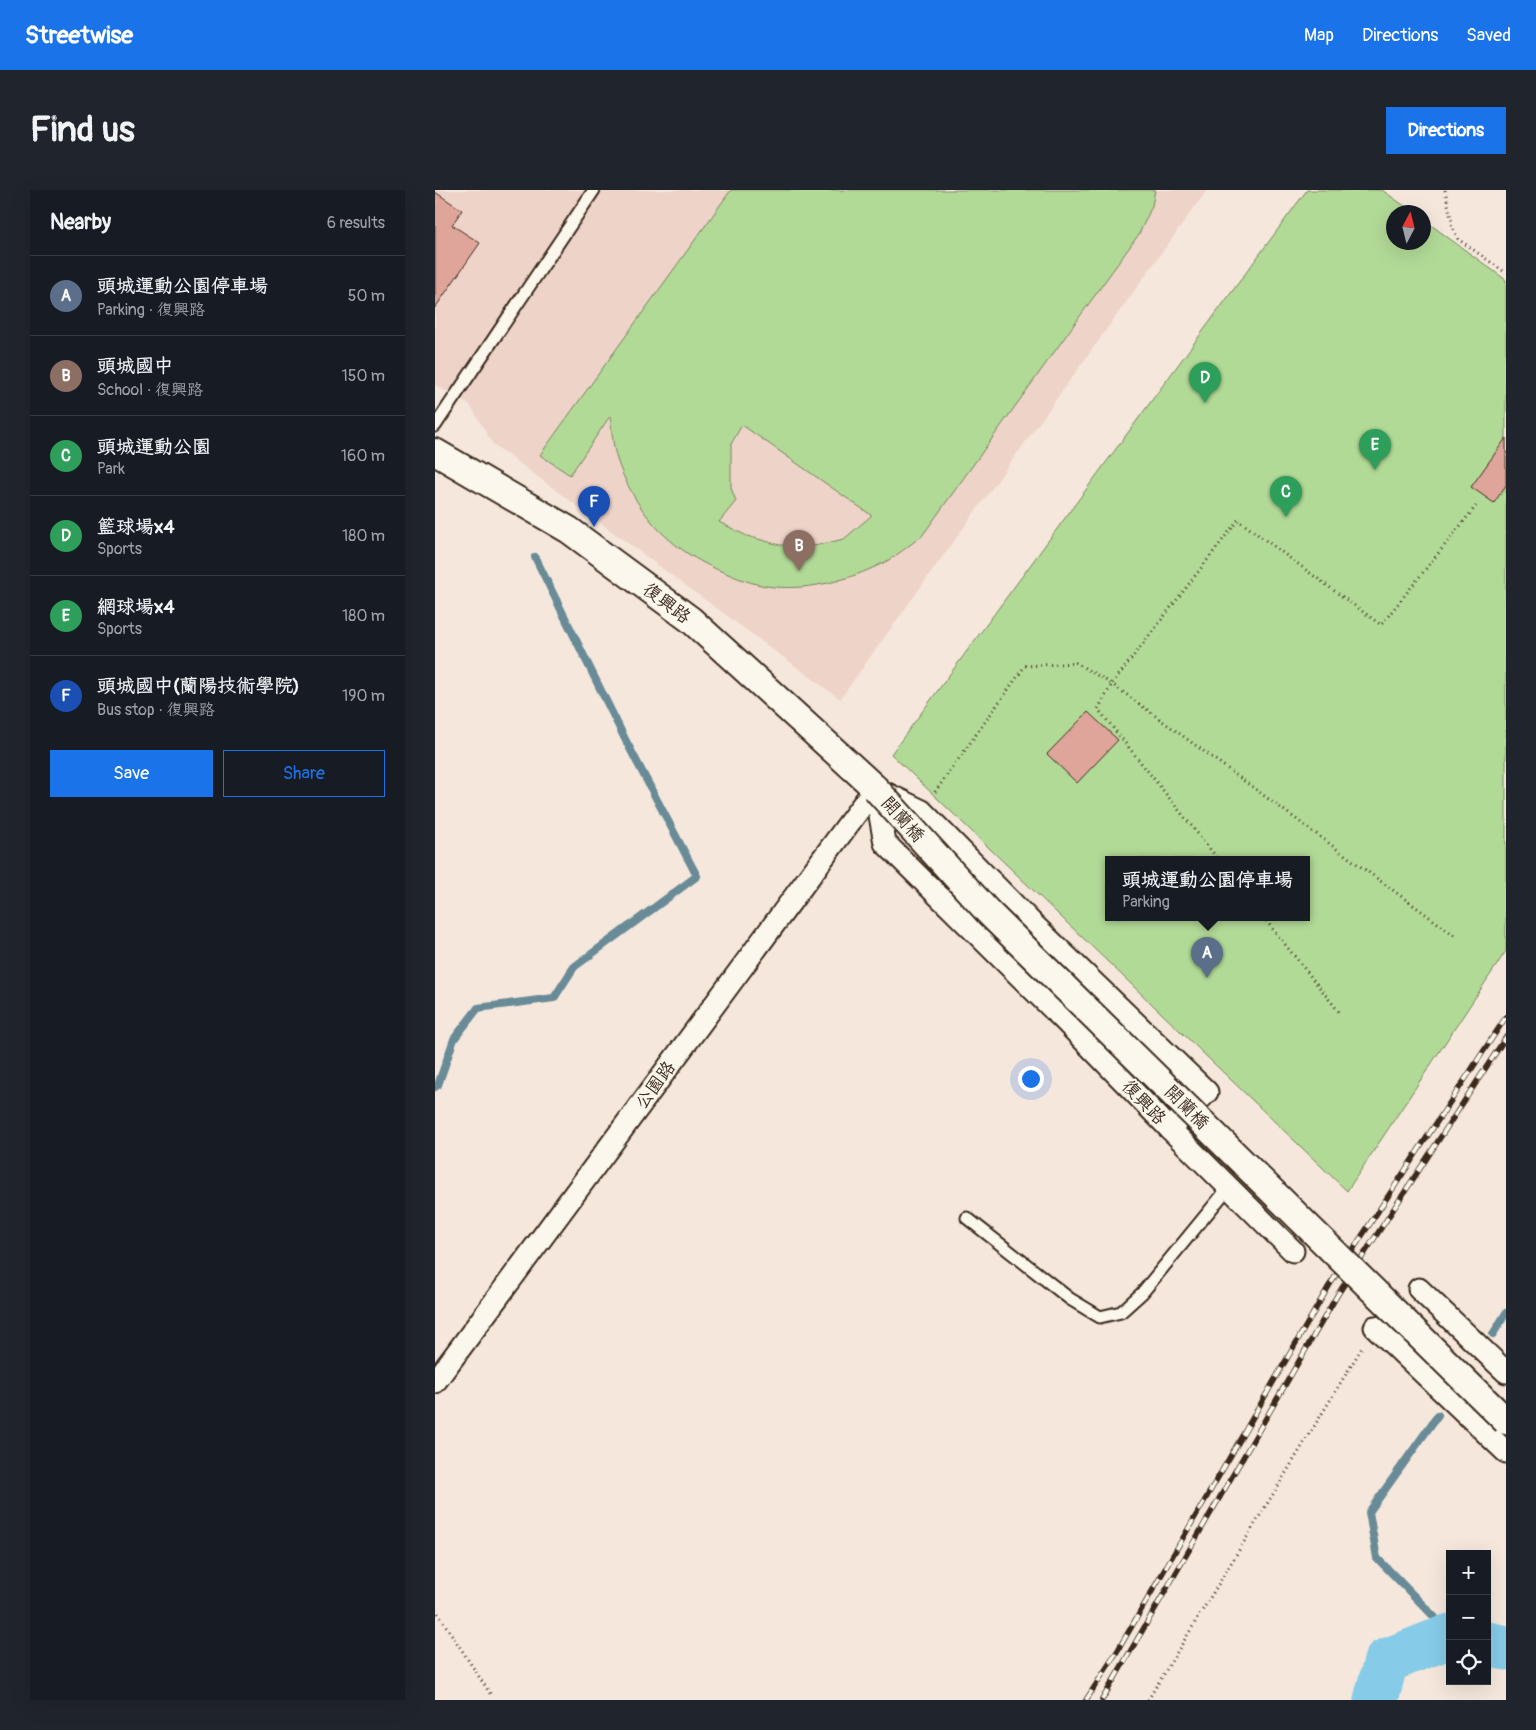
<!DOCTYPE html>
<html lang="en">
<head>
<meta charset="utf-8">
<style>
  :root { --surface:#171b24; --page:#20242c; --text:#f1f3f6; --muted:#9ea1a6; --line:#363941; --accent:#1a73e8 }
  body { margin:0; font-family:Pangolin,"LXGW WenKai TC",sans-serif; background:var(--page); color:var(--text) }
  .controls { position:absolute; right:15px; bottom:15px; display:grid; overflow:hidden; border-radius:0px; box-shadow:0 5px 20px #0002 }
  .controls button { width:45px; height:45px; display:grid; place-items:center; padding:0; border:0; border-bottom:1px solid var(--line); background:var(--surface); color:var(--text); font:25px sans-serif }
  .compass { position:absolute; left:951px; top:15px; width:45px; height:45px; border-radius:50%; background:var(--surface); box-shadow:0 5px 20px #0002; rotate:7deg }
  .you { position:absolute; left:595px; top:888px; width:18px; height:18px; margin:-12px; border:4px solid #fff; border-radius:50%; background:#1a73e8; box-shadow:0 0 0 8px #1a73e833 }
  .badge { display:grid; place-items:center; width:32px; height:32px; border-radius:50%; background:var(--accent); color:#fff; font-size:16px; font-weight:700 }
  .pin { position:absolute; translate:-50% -41px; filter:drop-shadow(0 1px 2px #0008) }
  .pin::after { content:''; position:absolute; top:26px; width:18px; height:15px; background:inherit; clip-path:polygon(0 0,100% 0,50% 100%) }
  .popup { position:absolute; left:670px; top:666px; width:205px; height:65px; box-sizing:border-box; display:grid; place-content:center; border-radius:0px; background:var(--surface); filter:drop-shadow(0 1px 4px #0005); font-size:16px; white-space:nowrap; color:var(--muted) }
  .popup b { font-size:19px; color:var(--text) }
  .popup::after { content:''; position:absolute; left:50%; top:100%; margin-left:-10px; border:10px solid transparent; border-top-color:var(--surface) }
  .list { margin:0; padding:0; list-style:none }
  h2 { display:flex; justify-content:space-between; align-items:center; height:65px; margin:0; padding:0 20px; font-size:21px }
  h2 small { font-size:16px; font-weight:400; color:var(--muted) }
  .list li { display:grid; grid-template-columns:32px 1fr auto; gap:15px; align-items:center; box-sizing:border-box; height:80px; padding:0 20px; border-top:1px solid var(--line) }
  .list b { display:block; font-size:19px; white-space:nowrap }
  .list p { margin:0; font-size:16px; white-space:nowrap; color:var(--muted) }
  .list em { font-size:16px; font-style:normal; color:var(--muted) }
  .actions { display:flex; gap:10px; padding:15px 20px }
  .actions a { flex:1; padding:11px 0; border:1px solid var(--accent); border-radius:0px; text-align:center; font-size:18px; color:var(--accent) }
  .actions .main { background:var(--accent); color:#fff }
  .icon { flex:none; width:28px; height:28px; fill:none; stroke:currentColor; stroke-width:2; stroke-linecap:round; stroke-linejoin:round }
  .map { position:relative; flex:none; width:1071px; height:1510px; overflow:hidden; border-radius:0px }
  header { display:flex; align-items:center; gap:30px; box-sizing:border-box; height:70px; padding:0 25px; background:var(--accent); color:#fff }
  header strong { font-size:24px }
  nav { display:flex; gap:28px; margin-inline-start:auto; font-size:18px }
  .intro { display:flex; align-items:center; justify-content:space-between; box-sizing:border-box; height:120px; padding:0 30px }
  h1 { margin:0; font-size:35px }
  .button { padding:12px 22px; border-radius:0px; background:var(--accent); color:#fff; font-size:18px; font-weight:700 }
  main { display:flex; gap:30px; padding:0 30px }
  aside { flex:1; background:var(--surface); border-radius:0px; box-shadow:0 5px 20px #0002 }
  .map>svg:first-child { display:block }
  .built { fill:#eed3c8 }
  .green { fill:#b2da97; stroke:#76825a; fill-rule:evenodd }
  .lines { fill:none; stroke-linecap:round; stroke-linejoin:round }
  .stream { stroke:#688b97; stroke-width:8 }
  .river { stroke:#86cbe7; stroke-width:45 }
  .building { fill:#dfa59b; stroke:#3b2a1e }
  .service-casing { stroke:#3b2a1e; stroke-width:15 }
  .minor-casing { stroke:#3b2a1e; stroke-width:25 }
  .tertiary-casing { stroke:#3b2a1e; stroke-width:30 }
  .path { stroke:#3b2a1e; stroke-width:3; stroke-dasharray:1 4; stroke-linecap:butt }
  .service { stroke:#fbf7ec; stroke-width:11 }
  .minor { stroke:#fbf7ec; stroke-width:21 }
  .tertiary { stroke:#fbf7ec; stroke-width:26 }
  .rail-casing { stroke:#3b2a1e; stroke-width:5.5 }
  .rail { stroke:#fbf7ec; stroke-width:4; stroke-dasharray:11; stroke-linecap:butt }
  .tertiary-bridge-casing { stroke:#3b2a1e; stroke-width:30; stroke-linecap:butt }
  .tertiary-bridge { stroke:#fbf7ec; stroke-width:26 }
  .labels { text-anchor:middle; stroke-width:4; stroke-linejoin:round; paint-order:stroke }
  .street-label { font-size:18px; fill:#3b2a1e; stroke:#fbf7ec }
</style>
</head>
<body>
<header>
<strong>Streetwise</strong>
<nav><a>Map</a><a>Directions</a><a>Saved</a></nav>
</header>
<div class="intro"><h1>Find us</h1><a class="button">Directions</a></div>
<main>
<aside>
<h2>Nearby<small>6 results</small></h2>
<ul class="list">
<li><span class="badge" style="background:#5c6f8a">A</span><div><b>頭城運動公園停車場</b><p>Parking · 復興路</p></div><em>50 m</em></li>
<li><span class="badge" style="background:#8d6e63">B</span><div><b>頭城國中</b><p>School · 復興路</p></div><em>150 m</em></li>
<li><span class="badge" style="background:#2e9e5b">C</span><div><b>頭城運動公園</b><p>Park</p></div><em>160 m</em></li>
<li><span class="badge" style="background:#2e9e5b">D</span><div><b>籃球場x4</b><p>Sports</p></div><em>180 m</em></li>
<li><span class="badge" style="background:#2e9e5b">E</span><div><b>網球場x4</b><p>Sports</p></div><em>180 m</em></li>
<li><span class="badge" style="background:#1a4fb4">F</span><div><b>頭城國中(蘭陽技術學院)</b><p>Bus stop · 復興路</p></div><em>190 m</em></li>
</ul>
<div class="actions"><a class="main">Save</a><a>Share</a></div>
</aside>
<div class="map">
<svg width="1071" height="1510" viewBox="0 0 1071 1510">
  <rect width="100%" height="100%" fill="#f5e7dc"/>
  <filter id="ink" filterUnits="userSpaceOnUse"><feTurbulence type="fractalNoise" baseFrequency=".02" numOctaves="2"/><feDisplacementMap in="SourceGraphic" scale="10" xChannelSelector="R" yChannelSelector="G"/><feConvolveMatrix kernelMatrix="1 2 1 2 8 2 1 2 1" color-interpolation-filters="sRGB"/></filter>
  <g filter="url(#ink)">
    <!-- built -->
    <polygon class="built" points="0,0 772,0 405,509 58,254 35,215 0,195"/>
    <!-- green -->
    <g class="green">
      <path d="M296,0H720L717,16L704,44L487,346C474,355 461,367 446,374C414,390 376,400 340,397C324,396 307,390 293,384C239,363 205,329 184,275C178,260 177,242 175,226L135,285L105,265ZM307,235L436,325V326L409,349L379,356L345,355L312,346L284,332L301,311L296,298V254Z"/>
      <path d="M872,0H947L978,22H958V52H988L989,30L1071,90V761L912,1001L456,564ZM673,669H871V727H673Z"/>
    </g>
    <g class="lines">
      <!-- stream -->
      <g class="stream">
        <polyline points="0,897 3,895 19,849 43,818 119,808 139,777 262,686 191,551 100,367"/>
        <polyline points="1058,1144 1071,1123"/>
        <polyline points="1003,1225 934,1322 942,1368 1015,1443"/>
      </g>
      <!-- river -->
      <g class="river">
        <polyline points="1052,1454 1071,1458"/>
        <polyline points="941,1510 951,1471 1015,1446"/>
      </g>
    </g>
    <!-- building -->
    <g class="building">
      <polygon points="0,2 27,20 17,35 45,53 0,118"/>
      <polygon points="1071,248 1071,295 1059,313 1036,297"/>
      <polygon points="653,522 683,550 642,593 612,564"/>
    </g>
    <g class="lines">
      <defs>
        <g id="service">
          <polyline points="0,236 159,0"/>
          <polyline points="532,1028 635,1109 665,1127 686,1122 707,1103 794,997"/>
        </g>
        <g id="minor">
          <polygon points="440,598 487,621 598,734 772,902 735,939 630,831 450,653"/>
          <polyline points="735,939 858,1061"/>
          <polyline points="984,1099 1071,1182"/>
          <polyline points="940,1137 1071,1262"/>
          <polyline points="0,1192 440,598"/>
        </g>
        <polyline id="tertiary" points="0,262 134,340 256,430 440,598"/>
      </defs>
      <!-- service casing -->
      <use href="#service" class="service-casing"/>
      <!-- minor casing -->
      <use href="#minor" class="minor-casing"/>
      <!-- tertiary casing -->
      <use href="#tertiary" class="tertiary-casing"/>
      <!-- path -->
      <g class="path">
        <polyline points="1010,0 1018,38 1023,49 1071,83"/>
        <polyline points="500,602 590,476 641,473 677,494 663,519 783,669"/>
        <polyline points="828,727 905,823"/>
        <polyline points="1019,745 677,494 803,330 946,435 1041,316"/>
        <polyline points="0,1419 56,1505"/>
        <polyline points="713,1510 928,1156"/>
      </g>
      <!-- service -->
      <use href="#service" class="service"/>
      <!-- minor -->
      <use href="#minor" class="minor"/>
      <!-- tertiary -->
      <use href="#tertiary" class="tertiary"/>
      <defs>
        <g id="rail">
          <polyline points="651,1510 683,1460 894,1096 1071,827"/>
          <polyline points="667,1510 903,1104 1071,847"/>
        </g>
      </defs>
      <!-- rail casing -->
      <use href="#rail" class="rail-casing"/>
      <!-- rail -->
      <use href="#rail" class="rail"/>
      <defs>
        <polyline id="tertiary-bridge" points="440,598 554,723 1071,1231"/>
      </defs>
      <!-- tertiary-bridge casing -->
      <use href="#tertiary-bridge" class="tertiary-bridge-casing"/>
      <!-- tertiary-bridge -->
      <use href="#tertiary-bridge" class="tertiary-bridge"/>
    </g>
  </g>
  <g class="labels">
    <!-- street labels -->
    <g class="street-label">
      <text transform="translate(232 413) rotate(37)" y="6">復興路</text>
      <text transform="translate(468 629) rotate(48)" y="6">開蘭橋</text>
      <text transform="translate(220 895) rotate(-54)" y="6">公園路</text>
      <text transform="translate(709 912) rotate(46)" y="6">復興路</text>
      <text transform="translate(752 917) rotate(45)" y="6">開蘭橋</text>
    </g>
  </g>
</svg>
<div class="controls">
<button>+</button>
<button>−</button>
<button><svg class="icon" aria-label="locate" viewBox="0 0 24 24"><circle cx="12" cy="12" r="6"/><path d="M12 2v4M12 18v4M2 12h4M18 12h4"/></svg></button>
</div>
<svg class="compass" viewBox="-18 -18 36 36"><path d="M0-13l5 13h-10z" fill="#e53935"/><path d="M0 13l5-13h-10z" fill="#9ea1a6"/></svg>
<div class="you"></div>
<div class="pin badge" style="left:772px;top:788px;background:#5c6f8a">A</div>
<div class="popup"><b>頭城運動公園停車場</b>Parking</div>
<div class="pin badge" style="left:364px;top:381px;background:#8d6e63">B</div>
<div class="pin badge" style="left:851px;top:327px;background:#2e9e5b">C</div>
<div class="pin badge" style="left:770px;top:213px;background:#2e9e5b">D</div>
<div class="pin badge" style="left:940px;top:280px;background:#2e9e5b">E</div>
<div class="pin badge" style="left:159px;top:337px;background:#1a4fb4">F</div>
</div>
</main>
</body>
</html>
